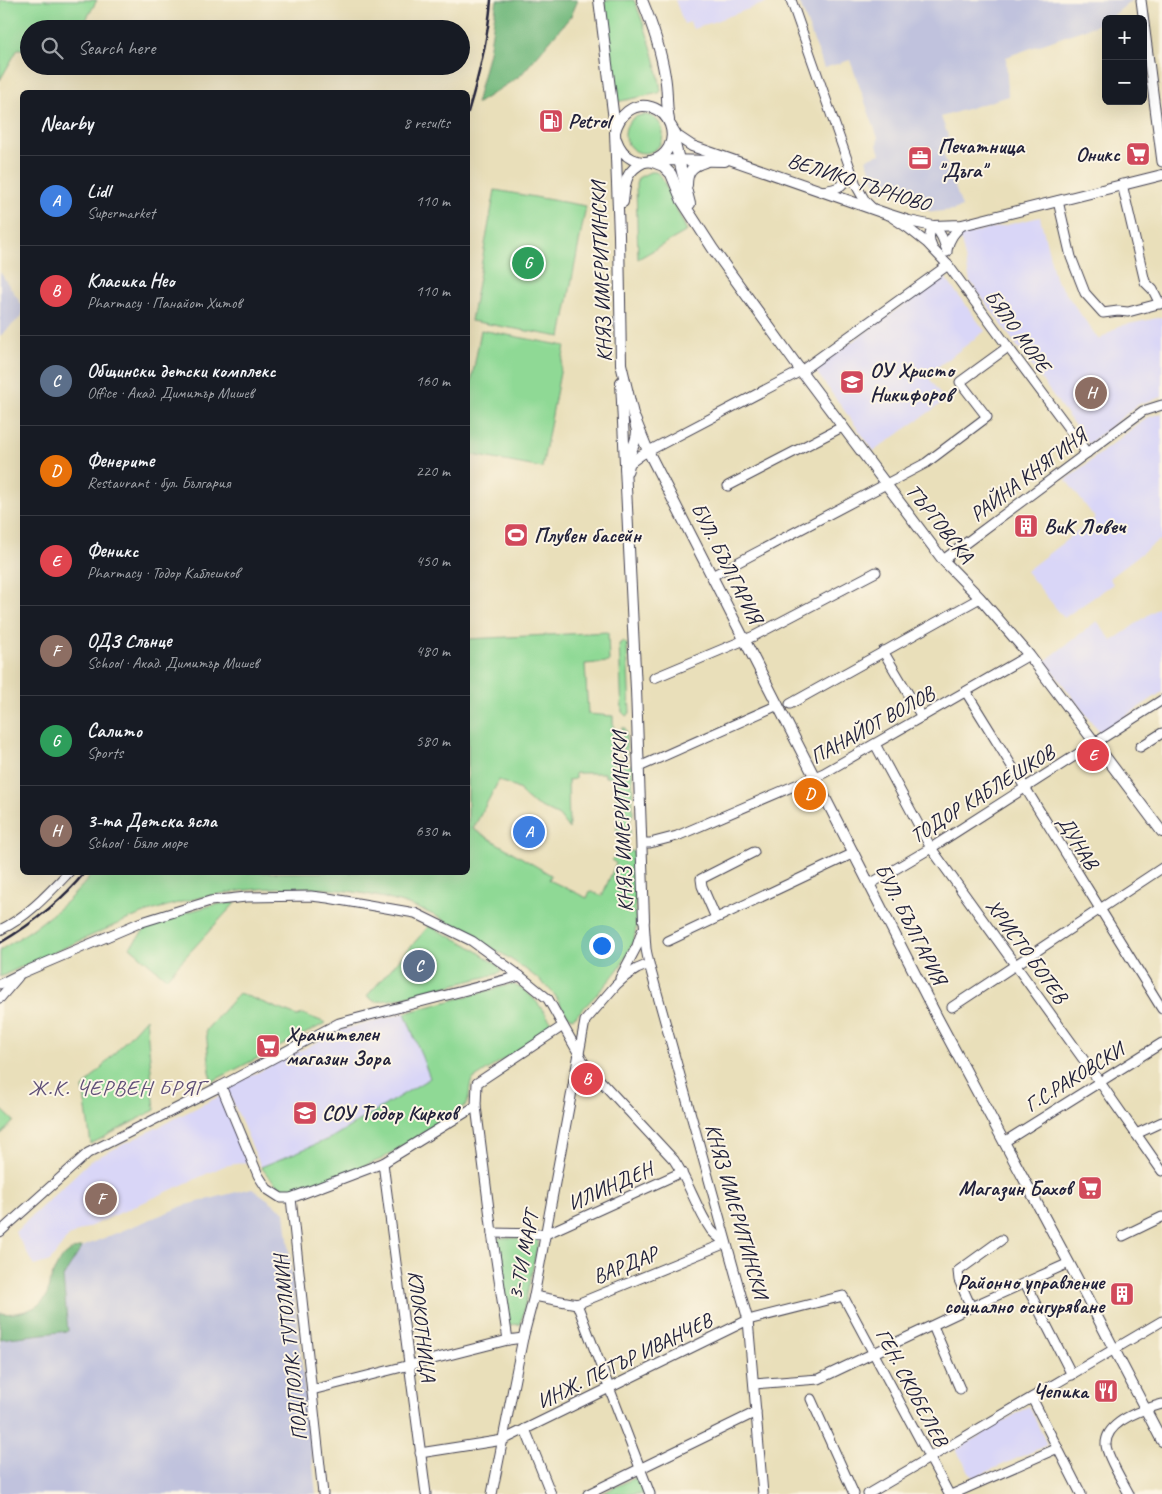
<!DOCTYPE html>
<html lang="en">
<head>
<meta charset="utf-8">
<style>
  :root { --surface:#171b24; --page:#242831; --text:#f1f3f6; --muted:#9ea1a6; --line:#363941; --accent:#1a73e8 }
  body { margin:0; font-family:Caveat,sans-serif; background:var(--page); color:var(--text) }
  .controls { position:absolute; right:15px; top:15px; display:grid; overflow:hidden; border-radius:8px; box-shadow:0 5px 20px #0002 }
  .controls button { width:45px; height:45px; display:grid; place-items:center; padding:0; border:0; border-bottom:1px solid var(--line); background:var(--surface); color:var(--text); font:25px sans-serif }
  .you { position:absolute; left:601px; top:945px; width:18px; height:18px; margin:-12px; border:4px solid #fff; border-radius:50%; background:#1a73e8; box-shadow:0 0 0 8px #1a73e833 }
  .badge { display:grid; place-items:center; width:32px; height:32px; border-radius:50%; background:var(--accent); color:#fff; font-size:16px; font-weight:700 }
  .pin { position:absolute; translate:-50% -50%; border:2px solid #fff; box-shadow:0 1px 5px #0006 }
  .list { margin:0; padding:0; list-style:none }
  h2 { display:flex; justify-content:space-between; align-items:center; height:65px; margin:0; padding:0 20px; font-size:21px }
  h2 small { font-size:16px; font-weight:400; color:var(--muted) }
  .list li { display:grid; grid-template-columns:32px 1fr auto; gap:15px; align-items:center; box-sizing:border-box; height:90px; padding:0 20px; border-top:1px solid var(--line) }
  .list b { display:block; font-size:19px; white-space:nowrap }
  .list p { margin:0; font-size:16px; white-space:nowrap; color:var(--muted) }
  .list em { font-size:16px; font-style:normal; color:var(--muted) }
  .icon { flex:none; width:28px; height:28px; fill:none; stroke:currentColor; stroke-width:2; stroke-linecap:round; stroke-linejoin:round }
  .map { position:relative; flex:none; width:1162px; height:1494px; overflow:hidden }
  .search { position:absolute; background:var(--surface); box-shadow:0 5px 20px #0002; left:20px; top:20px; width:450px; height:55px; display:flex; align-items:center; gap:12px; box-sizing:border-box; padding:0 18px; border-radius:28px; color:var(--muted); font-size:19px }
  .panel { position:absolute; background:var(--surface); box-shadow:0 5px 20px #0002; left:20px; top:90px; width:450px; height:785px; border-radius:8px }
  .map>svg:first-child { display:block }
  .built { fill:#d9d6f7 }
  .industrial { fill:#c0c2dd }
  .green { fill:#8fd995; stroke:#587e68 }
  .forest { fill:#73b97e; stroke:#4a6e5c }
  .lines { fill:none; stroke-linecap:round; stroke-linejoin:round }
  .minor-casing { stroke:#403e4e; stroke-width:11 }
  .tertiary-casing { stroke:#403e4e; stroke-width:12 }
  .minor { stroke:#fff; stroke-width:9 }
  .tertiary { stroke:#fff; stroke-width:10 }
  .rail { stroke:#22223b; stroke-width:2.5 }
  .labels { text-anchor:middle; stroke-width:4; stroke-linejoin:round; paint-order:stroke }
  .poi-label { font-size:21px; font-weight:bold; fill:#22223b; stroke:#fcf5e5; text-anchor:start }
  .street-label { font-size:21px; fill:#22223b; stroke:#fcf5e5 }
  .neighbourhood-label { font-size:22px; letter-spacing:1px; fill:#5e4f78; stroke:#fcf5e5 }
</style>
</head>
<body>
<div class="map">
<svg width="1162" height="1494" viewBox="0 0 1162 1494">
  <rect width="100%" height="100%" fill="#fcf5e5"/>
  <filter id="ink" filterUnits="userSpaceOnUse"><feTurbulence type="fractalNoise" baseFrequency=".02" numOctaves="2"/><feDisplacementMap in="SourceGraphic" scale="10" xChannelSelector="R" yChannelSelector="G"/><feConvolveMatrix kernelMatrix="1 2 1 2 8 2 1 2 1" color-interpolation-filters="sRGB"/></filter>
  <filter id="wash" filterUnits="userSpaceOnUse"><feTurbulence type="fractalNoise" baseFrequency=".0096" numOctaves="4" result="noise"/><feDisplacementMap in="SourceGraphic" scale="20" xChannelSelector="R" yChannelSelector="G"/><feGaussianBlur stdDeviation="1.12" result="paint"/><feColorMatrix in="noise" values="0 0 0 0 0 0 0 0 0 0 0 0 0 0 0 0 0 1.4 0 .05"/><feComposite in="paint" operator="in"/></filter>
  <g filter="url(#wash)">
    <rect width="100%" height="100%" fill="#e9dfba"/>
    <!-- built -->
    <g class="built">
      <polygon points="675,0 774,0 693,29 690,22 684,24"/>
      <polygon points="1040,217 1055,278 1099,340 1119,326 1162,317 1162,397 1139,404 1088,444 970,281 960,236"/>
      <polygon points="944,276 985,331 927,375 945,401 874,451 814,369"/>
      <polygon points="1162,413 1162,539 1156,542 1109,578 1113,584 1064,618 1026,571 1095,518 1066,480 1146,418"/>
      <polygon points="1162,605 1162,692 1100,733 1045,661 1097,621 1112,641"/>
      <polygon points="405,1013 430,1078 331,1138 261,1167 227,1088 341,1030"/>
      <polygon points="220,1096 247,1162 224,1166 69,1236 50,1261 34,1266 15,1232 90,1161"/>
      <polygon points="1029,1406 1047,1445 973,1478 956,1450"/>
    </g>
    <!-- industrial -->
    <g class="industrial">
      <polygon points="800,0 1132,0 1109,19 1106,19 1105,22 1006,57 1008,96 941,117 952,146 942,150 962,207 953,210 933,212 916,207 909,183 881,193 878,191 866,159 880,154 877,145 878,138 850,60 824,68 799,1"/>
      <polygon points="0,272 22,305 22,316 0,336"/>
      <polygon points="252,1188 285,1212 316,1494 0,1494 0,1339 68,1331 63,1277 82,1247 183,1206"/>
    </g>
    <!-- green -->
    <g class="green">
      <polygon points="0,0 97,0 81,29 29,29 29,49 18,49 0,80"/>
      <path d="M604,0H634C646,29 657,60 661,91L659,93L616,102Z"/>
      <circle cx="644" cy="134" r="19"/>
      <polygon points="650,172 656,172 661,176 687,231 638,259 636,184 638,178"/>
      <polygon points="495,190 586,206 561,337 471,321"/>
      <polygon points="481,330 565,346 542,468 468,454 468,400"/>
      <path d="M608,632L609,662L585,664L588,714L613,716L614,768H623L622,728H625L626,731L627,765H632L633,814L630,819V835L617,836L616,777H605V773H575V779L568,780L569,829L559,816L531,802L524,796L520,790L499,780L473,829L551,875L549,880L587,898L590,891L602,896L616,863L611,860L618,853L634,851L636,928C633,962 598,992 576,1016L572,1018C563,1013 560,1002 554,994C535,973 502,953 477,939C458,927 438,916 417,908C330,876 228,884 142,914C125,920 109,928 93,935C62,949 31,962 0,977V950C35,929 68,905 93,873L468,872V639Z"/>
      <polygon points="623,641 627,644 630,713 626,716 622,712 619,644"/>
      <polygon points="236,902 166,978 130,947 151,922 213,905"/>
      <polygon points="429,926 468,945 499,966 501,971 497,974 396,999 375,1002 367,996"/>
      <path d="M512,984C532,991 542,1009 554,1026L472,1080C468,1088 471,1097 466,1105L382,1159L305,1189C282,1192 275,1185 261,1167L331,1138L430,1078L405,1013Z"/>
      <polygon points="239,993 297,1016 303,1014 326,1023 211,1082 206,1030"/>
      <polygon points="146,1018 155,1110 91,1144 83,1088"/>
      <polygon points="0,1108 14,1121 0,1136"/>
      <polygon points="497,1238 539,1238 521,1324 509,1325"/>
      <polygon points="641,1475 649,1494 600,1494"/>
    </g>
    <!-- forest -->
    <g class="forest">
      <polygon points="497,0 578,0 571,16 520,76 476,104 489,52"/>
      <path d="M82,1247L63,1277L68,1331L0,1339V1313C16,1315 36,1311 46,1297C49,1292 48,1284 51,1279C57,1263 65,1250 82,1247Z"/>
    </g>
  </g>
  <g filter="url(#ink)">
    <g class="lines">
      <defs>
        <g id="minor">
          <polyline points="791,0 856,185 865,201 872,208"/>
          <polyline points="1141,0 1162,162"/>
          <polyline points="1122,184 1145,282 1153,290 1160,304"/>
          <path d="M822,191C839,189 847,186 849,167"/>
          <polyline points="1058,201 1071,257 1085,293 1103,313 1118,311 1128,312 1162,303"/>
          <polyline points="893,218 908,228 927,243 948,265 1008,347 1087,453"/>
          <path d="M932,247C928,239 929,233 933,226C942,233 944,242 947,252"/>
          <path d="M947,250C949,238 955,232 962,225"/>
          <polyline points="628,471 630,463 641,455 801,371 948,265"/>
          <polyline points="728,486 842,427"/>
          <polyline points="943,560 1143,411 1162,405"/>
          <polyline points="712,576 926,463 987,417 960,382 1008,347"/>
          <polyline points="883,651 922,717"/>
          <polyline points="654,678 754,636 876,572"/>
          <polyline points="966,692 1162,1009"/>
          <polyline points="790,704 980,598"/>
          <polyline points="875,744 931,848 1099,1081 1162,1171"/>
          <polyline points="1140,747 1162,733"/>
          <polyline points="639,767 778,705"/>
          <polyline points="642,843 650,843 677,836 824,773 1029,655"/>
          <polyline points="870,884 931,848 1162,700"/>
          <polyline points="716,918 702,886 701,879 754,852"/>
          <polyline points="644,920 646,949 649,964 748,1320 763,1494"/>
          <path d="M0,930C27,917 48,894 69,872"/>
          <polyline points="668,941 854,853"/>
          <polyline points="620,978 637,946 642,931"/>
          <path d="M0,984L22,973L139,923L210,901L246,897L311,896L328,898L415,913L472,941L520,976L548,999L584,1063L674,1160C689,1182 696,1208 711,1230C715,1235 721,1239 726,1243L577,1304L534,1296"/>
          <polyline points="0,998 18,977"/>
          <polyline points="952,1007 1162,868"/>
          <polyline points="221,1086 258,1175 267,1189 281,1198 291,1198 383,1163 476,1106 477,1083 563,1026"/>
          <polyline points="476,1106 492,1233 508,1340"/>
          <polyline points="1136,1134 1162,1122"/>
          <polyline points="1004,1142 1162,1043"/>
          <polyline points="383,1163 426,1494"/>
          <polyline points="291,1198 323,1494"/>
          <polyline points="0,1232 88,1153 221,1086 339,1023 520,976"/>
          <polyline points="492,1233 546,1234 682,1172"/>
          <polyline points="1123,1236 1162,1217"/>
          <polyline points="1025,1283 1072,1375"/>
          <polyline points="577,1304 650,1494"/>
          <polyline points="971,1307 959,1280 958,1271 1001,1240"/>
          <polyline points="933,1326 960,1389"/>
          <polyline points="754,1384 819,1379 971,1307 1069,1263"/>
          <polyline points="312,1390 508,1340 523,1338"/>
          <polyline points="1032,1398 1081,1494"/>
          <polyline points="811,1399 854,1494"/>
          <polyline points="525,1429 551,1494"/>
          <polyline points="420,1453 503,1440 748,1320 843,1296 949,1494"/>
          <polyline points="492,1494 523,1338 534,1296 585,1021 616,985 626,976 637,969 649,964"/>
          <polyline points="588,1494 756,1412"/>
          <polyline points="868,1494 1162,1321"/>
          <polyline points="953,1494 1058,1448"/>
          <path d="M1129,1494C1123,1482 1107,1457 1106,1445C1105,1421 1144,1409 1162,1404"/>
        </g>
        <g id="tertiary">
          <polyline points="599,0 615,128"/>
          <path d="M642,0C652,24 661,51 665,76C668,91 666,105 669,120"/>
          <polyline points="671,126 677,136 692,146 887,214 909,221 933,226 962,225 1162,175"/>
          <polyline points="673,136 690,204"/>
          <path d="M616,139C630,180 682,160 670,125C667,116 660,110 651,107C633,102 619,115 615,132L619,235L621,364L637,431C637,444 628,454 625,467L636,689L644,920"/>
          <polyline points="655,160 725,161"/>
          <polyline points="650,161 663,166 671,174 682,201 713,249 801,371 943,560 980,598 1029,655 1162,832"/>
          <path d="M687,185C687,171 692,166 705,162"/>
          <path d="M623,202C625,183 625,171 644,162"/>
          <polyline points="621,382 625,463"/>
          <polyline points="635,419 648,451 937,1017 1069,1263 1162,1441"/>
        </g>
      </defs>
      <!-- minor casing -->
      <use href="#minor" class="minor-casing"/>
      <!-- tertiary casing -->
      <use href="#tertiary" class="tertiary-casing"/>
      <!-- minor -->
      <use href="#minor" class="minor"/>
      <!-- tertiary -->
      <use href="#tertiary" class="tertiary"/>
      <!-- rail -->
      <g class="rail">
        <path d="M468,112C479,76 488,38 491,0"/>
        <path d="M0,943C32,924 61,902 85,872"/>
      </g>
    </g>
  </g>
  <!-- icons -->
  <defs>
    <symbol id="fuel-square" viewBox="-11 -11 22 22"><rect x="-9" y="-9" width="18" height="18" rx="4" fill="#d1495b" stroke="#fcf5e5"/><path d="M-5.5-6h7V0h2V4h1.3V-2.5L3-4.5l.8-.8L6-3V5H2.5V1h-1V6h-7ZM-4.2-4.7v3.2H.2V-4.7Z" fill="#fff"/></symbol>
    <symbol id="supermarket-square" viewBox="-11 -11 22 22"><rect x="-9" y="-9" width="18" height="18" rx="4" fill="#d1495b" stroke="#fcf5e5"/><path d="M-6-5.5h2.5l.6 2H6L4.5 2H-2.5L-4.4-4H-6ZM-1.5 3.2a1.3 1.3 0 1 0 .1 0ZM3 3.2a1.3 1.3 0 1 0 .1 0Z" fill="#fff"/></symbol>
    <symbol id="office-square" viewBox="-11 -11 22 22"><rect x="-9" y="-9" width="18" height="18" rx="4" fill="#d1495b" stroke="#fcf5e5"/><path d="M-6-3h4V-5.5h4V-3h4V5H-6ZM-1-4.5V-3h2v-1.5ZM-6 0V1H6V0Z" fill="#fff"/></symbol>
    <symbol id="school-square" viewBox="-11 -11 22 22"><rect x="-9" y="-9" width="18" height="18" rx="4" fill="#d1495b" stroke="#fcf5e5"/><path d="M0-5L7-2L0 1L-7-2ZM-4 1L0 2.5L4 1V4Q0 6-4 4Z" fill="#fff"/></symbol>
    <symbol id="building-square" viewBox="-11 -11 22 22"><rect x="-9" y="-9" width="18" height="18" rx="4" fill="#d1495b" stroke="#fcf5e5"/><path d="M-4-6H4V6H1V3H-1V6H-4ZM-2.5-4.3h1.7v1.8h-1.7ZM.8-4.3h1.7v1.8H.8ZM-2.5-1h1.7V.8h-1.7ZM.8-1h1.7V.8H.8Z" fill="#fff"/></symbol>
    <symbol id="stadium-square" viewBox="-11 -11 22 22"><rect x="-9" y="-9" width="18" height="18" rx="4" fill="#d1495b" stroke="#fcf5e5"/><path d="M0-5a6.5 5 0 1 0 0 10a6.5 5 0 1 0 0-10ZM-3.5-1.8h7v3.6h-7Z" fill="#fff"/></symbol>
    <symbol id="restaurant-square" viewBox="-11 -11 22 22"><rect x="-9" y="-9" width="18" height="18" rx="4" fill="#d1495b" stroke="#fcf5e5"/><path d="M-5-6h1v4h1v-4h1v4h1v-4h1v5L-1.5 .5V6h-2V.5L-5-1ZM5-6V6H3V1.5H1.5Q1.5-4 5-6Z" fill="#fff"/></symbol>
  </defs>
  <g fill-rule="evenodd">
    <use href="#fuel-square" x="537" y="107" width="28" height="28"/>
    <use href="#supermarket-square" x="1124" y="140" width="28" height="28"/>
    <use href="#office-square" x="906" y="144" width="28" height="28"/>
    <use href="#school-square" x="838" y="368" width="28" height="28"/>
    <use href="#building-square" x="1012" y="512" width="28" height="28"/>
    <use href="#stadium-square" x="502" y="521" width="28" height="28"/>
    <use href="#supermarket-square" x="254" y="1032" width="28" height="28"/>
    <use href="#school-square" x="291" y="1099" width="28" height="28"/>
    <use href="#supermarket-square" x="1076" y="1174" width="28" height="28"/>
    <use href="#building-square" x="1108" y="1280" width="28" height="28"/>
    <use href="#restaurant-square" x="1092" y="1377" width="28" height="28"/>
  </g>
  <g class="labels">
    <!-- poi labels -->
    <g class="poi-label">
      <text x="568" y="128">Petrol</text>
      <text x="938" y="153">Печатница<tspan x="938" dy="24">"Дъга"</tspan></text>
      <text x="1120" y="161" text-anchor="end">Оникс</text>
      <text x="870" y="377">ОУ Христо<tspan x="870" dy="24">Никифоров</tspan></text>
      <text x="1044" y="533">ВиК Ловеч</text>
      <text x="534" y="542">Плувен басейн</text>
      <text x="286" y="1041">Хранителен<tspan x="286" dy="24">магазин Зора</tspan></text>
      <text x="322" y="1120">СОУ Тодор Кирков</text>
      <text x="1072" y="1195" text-anchor="end">Магазин Бахов</text>
      <text x="1104" y="1289" text-anchor="end">Районно управление<tspan x="1104" dy="24">социално осигуряване</tspan></text>
      <text x="1088" y="1398" text-anchor="end">Чепика</text>
    </g>
    <!-- street labels -->
    <g class="street-label">
      <text transform="translate(859 182) rotate(18)" y="7">ВЕЛИКО ТЪРНОВО</text>
      <text transform="translate(601 272) rotate(-92)" y="7">КНЯЗ ИМЕРИТИНСКИ</text>
      <text transform="translate(1018 331) rotate(54)" y="7">БЯЛО МОРЕ</text>
      <text transform="translate(1028 475) rotate(-37)" y="7">РАЙНА КНЯГИНЯ</text>
      <text transform="translate(940 523) rotate(51)" y="7">ТЪРГОВСКА</text>
      <text transform="translate(727 563) rotate(63)" y="7">БУЛ. БЪЛГАРИЯ</text>
      <text transform="translate(872 725) rotate(-29)" y="7">ПАНАЙОТ ВОЛОВ</text>
      <text transform="translate(982 794) rotate(-32)" y="7">ТОДОР КАБЛЕШКОВ</text>
      <text transform="translate(622 822) rotate(-92)" y="7">КНЯЗ ИМЕРИТИНСКИ</text>
      <text transform="translate(1078 842) rotate(58)" y="7">ДУНАВ</text>
      <text transform="translate(911 924) rotate(63)" y="7">БУЛ. БЪЛГАРИЯ</text>
      <text transform="translate(1027 951) rotate(54)" y="7">ХРИСТО БОТЕВ</text>
      <text transform="translate(1074 1077) rotate(-32)" y="7">Г.С.РАКОВСКИ</text>
      <text transform="translate(610 1186) rotate(-24)" y="7">ИЛИНДЕН</text>
      <text transform="translate(737 1211) rotate(74)" y="7">КНЯЗ ИМЕРИТИНСКИ</text>
      <text transform="translate(523 1255) rotate(-79)" y="7">3-ТИ МАРТ</text>
      <text transform="translate(625 1265) rotate(-22)" y="7">ВАРДАР</text>
      <text transform="translate(422 1326) rotate(83)" y="7">КЛОКОТНИЦА</text>
      <text transform="translate(290 1348) rotate(-96)" y="7">ПОДПОЛК. ТУТОЛМИН</text>
      <text transform="translate(624 1361) rotate(-26)" y="7">ИНЖ. ПЕТЪР ИВАНЧЕВ</text>
      <text transform="translate(912 1387) rotate(62)" y="7">ГЕН. СКОБЕЛЕВ</text>
    </g>
    <!-- neighbourhood labels -->
    <g class="neighbourhood-label">
      <text x="117" y="1095">Ж.К. ЧЕРВЕН БРЯГ</text>
    </g>
  </g>
</svg>
<div class="controls">
<button>+</button>
<button>−</button>
</div>
<div class="you"></div>
<div class="pin badge" style="left:529px;top:832px;background:#3f7fe0">A</div>
<div class="pin badge" style="left:587px;top:1079px;background:#e0444e">B</div>
<div class="pin badge" style="left:419px;top:966px;background:#5c6f8a">C</div>
<div class="pin badge" style="left:810px;top:794px;background:#e8710a">D</div>
<div class="pin badge" style="left:1093px;top:755px;background:#e0444e">E</div>
<div class="pin badge" style="left:101px;top:1199px;background:#8d6e63">F</div>
<div class="pin badge" style="left:528px;top:263px;background:#2e9e5b">G</div>
<div class="pin badge" style="left:1091px;top:393px;background:#8d6e63">H</div>
<div class="search"><svg class="icon" aria-label="search" viewBox="0 0 24 24"><circle cx="10" cy="10" r="6"/><path d="M15 15l6 6"/></svg>Search here</div>
<section class="panel">
<h2>Nearby<small>8 results</small></h2>
<ul class="list">
<li><span class="badge" style="background:#3f7fe0">A</span><div><b>Lidl</b><p>Supermarket</p></div><em>110 m</em></li>
<li><span class="badge" style="background:#e0444e">B</span><div><b>Класика Нео</b><p>Pharmacy · Панайот Хитов</p></div><em>110 m</em></li>
<li><span class="badge" style="background:#5c6f8a">C</span><div><b>Общински детски комплекс</b><p>Office · Акад. Димитър Мишев</p></div><em>160 m</em></li>
<li><span class="badge" style="background:#e8710a">D</span><div><b>Фенерите</b><p>Restaurant · бул. България</p></div><em>220 m</em></li>
<li><span class="badge" style="background:#e0444e">E</span><div><b>Феникс</b><p>Pharmacy · Тодор Каблешков</p></div><em>450 m</em></li>
<li><span class="badge" style="background:#8d6e63">F</span><div><b>ОДЗ Слънце</b><p>School · Акад. Димитър Мишев</p></div><em>480 m</em></li>
<li><span class="badge" style="background:#2e9e5b">G</span><div><b>Салито</b><p>Sports</p></div><em>580 m</em></li>
<li><span class="badge" style="background:#8d6e63">H</span><div><b>3-та Детска ясла</b><p>School · Бяло море</p></div><em>630 m</em></li>
</ul>
</section>
</div>
</body>
</html>
